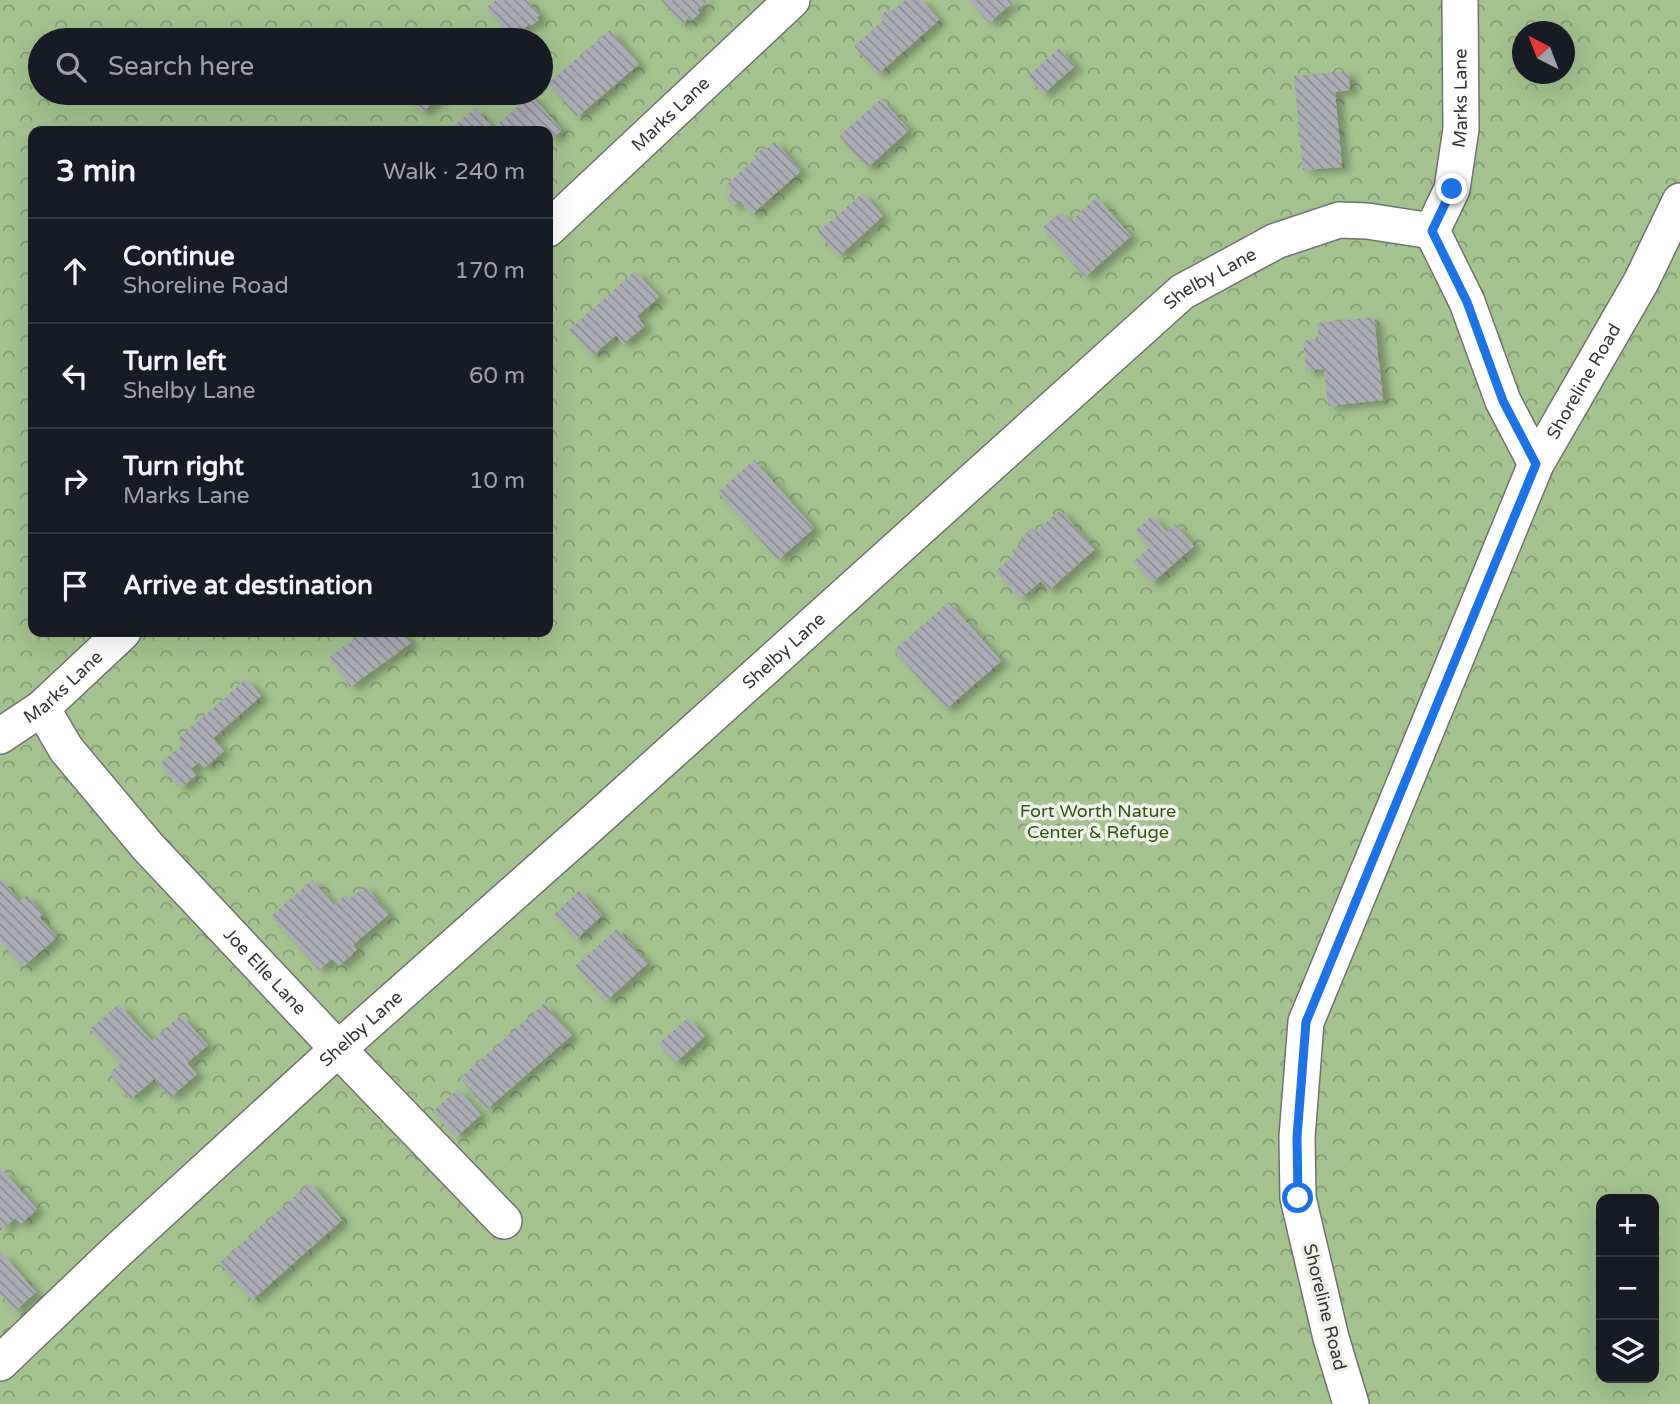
<!DOCTYPE html>
<html lang="en">
<head>
<meta charset="utf-8">
<style>
  :root { --surface:#171b24; --page:#242831; --text:#f1f3f6; --muted:#9ea1a6; --line:#363941 }
  body { margin:0; font-family:"Varela Round",sans-serif; background:var(--page); color:var(--text) }
  .controls { position:absolute; right:21px; bottom:21px; display:grid; overflow:hidden; border-radius:14px; box-shadow:0 7px 28px #0002 }
  .controls button { width:63px; height:63px; display:grid; place-items:center; padding:0; border:0; border-bottom:2px solid var(--line); background:var(--surface); color:var(--text); font:35px sans-serif }
  .compass { position:absolute; left:1512px; top:21px; width:63px; height:63px; border-radius:50%; background:var(--surface); box-shadow:0 7px 28px #0002; rotate:318deg }
  .stop { position:absolute; width:21px; height:21px; margin:-16px; border:5px solid #1a73e8; border-radius:50%; background:#fff }
  .stop.end { background:#1a73e8; border-color:#fff; box-shadow:0 2px 7px #0008 }
  .list { margin:0; padding:0; list-style:none }
  h2 { display:flex; justify-content:space-between; align-items:center; height:91px; margin:0; padding:0 28px; font-size:30px }
  h2 small { font-size:23px; font-weight:400; color:var(--muted) }
  .list li { display:grid; grid-template-columns:46px 1fr auto; gap:21px; align-items:center; box-sizing:border-box; height:105px; padding:0 28px; border-top:2px solid var(--line) }
  .list b { display:block; font-size:26px; white-space:nowrap }
  .list p { margin:0; font-size:23px; white-space:nowrap; color:var(--muted) }
  .list em { font-size:23px; font-style:normal; color:var(--muted) }
  .icon { flex:none; width:38px; height:38px; fill:none; stroke:currentColor; stroke-width:2; stroke-linecap:round; stroke-linejoin:round }
  .map { position:relative; flex:none; width:1680px; height:1404px; overflow:hidden }
  .search { position:absolute; background:var(--surface); box-shadow:0 7px 28px #0002; left:28px; top:28px; width:525px; height:77px; display:flex; align-items:center; gap:18px; box-sizing:border-box; padding:0 24px; border-radius:38px; color:var(--muted); font-size:26px }
  .panel { position:absolute; background:var(--surface); box-shadow:0 7px 28px #0002; left:28px; top:126px; width:525px; height:511px; border-radius:14px }
  .map>svg:first-child { display:block }
  .park { fill:url(#park-crowns); fill-rule:evenodd }
  .building { fill:url(#building-back-hatch); filter:url(#shadow) }
  .lines { fill:none; stroke-linecap:round; stroke-linejoin:round }
  .minor-casing { stroke:#6f736d; stroke-width:38 }
  .minor { stroke:#fff; stroke-width:35 }
  .route { stroke:#1a73e8; stroke-width:9 }
  .labels { text-anchor:middle; stroke-width:7; stroke-linejoin:round; paint-order:stroke }
  .street-label { font-size:18px; fill:#363735; stroke:#edf1ea }
  .park-label { font-size:18px; fill:#32540d; stroke:#edf1ea }
</style>
</head>
<body>
<div class="map">
<svg width="1680" height="1404" viewBox="0 0 1680 1404">
  <defs>
    <pattern id="park-crowns" width="20" height="18" patternUnits="userSpaceOnUse" patternTransform="scale(1.75)"><rect width="20" height="18" fill="#a4c38e"/><path d="M2 6a3 3 0 1 1 6 0M12 15a3 3 0 1 1 6 0" fill="none" stroke="#869f75"/></pattern>
    <pattern id="building-back-hatch" width="6" height="6" patternUnits="userSpaceOnUse" patternTransform="scale(1.75)"><rect width="6" height="6" fill="#abadb4"/><path d="M-1 5l2 2M0 0l6 6M5-1l2 2" fill="none" stroke="#8c8e93"/></pattern>
    <filter id="shadow"><feDropShadow dx="8" dy="4.5" stdDeviation="3.5" flood-color="#0004"/></filter>
  </defs>
  <rect width="100%" height="100%" fill="#e0e4dd"/>
  <!-- park -->
  <path class="park" d="M0,0H1680V1404H0ZM1522,32H1564V74H1522ZM40,40H541V93H40ZM33,131H548V632H33ZM1601,1199H1654V1378H1601Z"/>
  <!-- building -->
  <g class="building">
    <polygon points="496,0 527,0 540,15 537,18 539,20 531,26 529,24 513,39 486,8"/>
    <polygon points="661,0 709,0 697,10 700,13 691,21 688,18 682,24"/>
    <polygon points="905,0 922,0 939,20 878,74 854,46 883,21 879,17 888,9 891,12"/>
    <polygon points="969,0 1015,0 989,23"/>
    <polygon points="610,30 639,64 577,117 548,83"/>
    <polygon points="1059,48 1075,66 1043,94 1028,76"/>
    <polygon points="1348,71 1350,90 1335,92 1342,167 1303,170 1294,76"/>
    <polygon points="404,93 444,93 422,112"/>
    <polygon points="531,95 562,130 548,142 548,131 448,131 475,108 493,128"/>
    <polygon points="881,99 909,130 867,168 839,136"/>
    <polygon points="775,141 801,171 752,214 739,200 733,206 726,198 732,192 726,185 756,158 754,156 763,148 765,150"/>
    <polygon points="863,193 883,216 839,256 818,232"/>
    <polygon points="1097,197 1131,236 1085,277 1042,228 1061,212 1070,222"/>
    <polygon points="635,271 659,297 637,316 645,326 623,344 616,335 592,356 569,330"/>
    <polygon points="1374,317 1383,400 1328,406 1324,369 1306,371 1303,341 1319,339 1317,323"/>
    <polygon points="754,460 814,528 778,560 718,492"/>
    <polygon points="1060,510 1095,549 1049,590 1041,581 1021,598 996,571 1015,554 1012,550 1023,541 1021,538 1032,528 1036,532"/>
    <polygon points="1152,516 1167,532 1175,524 1194,546 1152,583 1133,562 1150,547 1135,531"/>
    <polygon points="949,602 1001,661 946,709 894,650"/>
    <polygon points="365,632 403,632 411,643 350,687 329,657"/>
    <polygon points="246,679 261,696 213,738 224,751 204,768 199,762 191,769 196,775 181,788 160,764 182,745 178,739"/>
    <polygon points="0,878 20,901 27,895 43,914 39,917 57,937 23,967 0,941"/>
    <polygon points="312,880 334,905 346,894 350,899 365,886 389,914 353,945 357,950 339,966 332,959 319,970 271,916"/>
    <polygon points="580,890 602,915 576,939 554,914"/>
    <polygon points="617,929 648,963 606,1001 575,966"/>
    <polygon points="119,1004 152,1041 181,1015 208,1045 187,1063 197,1074 171,1097 154,1079 131,1099 109,1073 121,1063 90,1029"/>
    <polygon points="544,1004 572,1035 487,1109 460,1078"/>
    <polygon points="688,1018 705,1036 675,1063 658,1044"/>
    <polygon points="458,1089 481,1115 456,1137 433,1111"/>
    <polygon points="0,1167 37,1209 21,1224 15,1218 0,1231"/>
    <polygon points="310,1183 342,1220 252,1300 219,1263"/>
    <polygon points="0,1251 36,1292 15,1311 0,1294"/>
  </g>
  <g class="lines">
    <defs>
      <g id="minor">
        <path id="s1" d="M548,229L792,0"/>
        <polyline points="1432,231 1467,302 1503,401 1536,464"/>
        <path id="s2" d="M1432,231L1452,189L1461,129L1460,0"/>
        <path id="s3" d="M42,708L66,749L148,847L338,1049L504,1221"/>
        <path id="s4" d="M0,736L42,708L123,632"/>
        <path id="s5" d="M0,1363L114,1254L338,1049L587,828L1182,292L1276,241L1339,220L1367,221L1432,231"/>
        <path id="s6" d="M1351,1404L1331,1338L1298,1198L1297,1137L1306,1022L1536,464L1641,282L1680,201"/>
      </g>
    </defs>
    <!-- minor casing -->
    <use href="#minor" class="minor-casing"/>
    <!-- minor -->
    <use href="#minor" class="minor"/>
  </g>
  <g class="lines">
    <!-- route -->
    <polyline class="route" points="1298,1198 1297,1137 1306,1022 1536,464 1503,401 1467,302 1432,231 1452,189"/>
  </g>
  <g class="labels">
    <!-- street labels -->
    <g class="street-label">
      <text dy="6" stroke="none"><textPath href="#s2" startOffset="138">Marks Lane</textPath></text>
      <text dy="6" stroke="none"><textPath href="#s1" startOffset="168">Marks Lane</textPath></text>
      <text dy="6" stroke="none"><textPath href="#s5" startOffset="1626">Shelby Lane</textPath></text>
      <text dy="6" stroke="none"><textPath href="#s6" startOffset="1088">Shoreline Road</textPath></text>
      <text dy="6" stroke="none"><textPath href="#s5" startOffset="1059">Shelby Lane</textPath></text>
      <text dy="6" stroke="none"><textPath href="#s4" startOffset="80">Marks Lane</textPath></text>
      <text dy="6" stroke="none"><textPath href="#s3" startOffset="346">Joe Elle Lane</textPath></text>
      <text dy="6" stroke="none"><textPath href="#s5" startOffset="492">Shelby Lane</textPath></text>
      <text transform="translate(1325 1307) rotate(76)" y="6">Shoreline Road</text>
    </g>
    <!-- park labels -->
    <g class="park-label">
      <text x="1098" y="817">Fort Worth Nature<tspan x="1098" dy="21">Center &amp; Refuge</tspan></text>
    </g>
  </g>
</svg>
<div class="controls">
<button>+</button>
<button>−</button>
<button><svg class="icon" aria-label="layers" viewBox="0 0 24 24"><path d="M12 4l9 5-9 5-9-5zM3 14l9 5 9-5"/></svg></button>
</div>
<svg class="compass" viewBox="-18 -18 36 36"><path d="M0-13l5 13h-10z" fill="#e53935"/><path d="M0 13l5-13h-10z" fill="#9ea1a6"/></svg>
<div class="stop" style="left:1298px;top:1198px"></div>
<div class="stop end" style="left:1452px;top:189px"></div>
<div class="search"><svg class="icon" aria-label="search" viewBox="0 0 24 24"><circle cx="10" cy="10" r="6"/><path d="M15 15l6 6"/></svg>Search here</div>
<section class="panel">
<h2>3 min<small>Walk · 240 m</small></h2>
<ul class="list">
<li><svg class="icon" aria-label="ahead" viewBox="0 0 24 24"><path d="M12 20V5M6 11l6-6 6 6"/></svg><div><b>Continue</b><p>Shoreline Road</p></div><em>170 m</em></li>
<li><svg class="icon" aria-label="left" viewBox="0 0 24 24"><path d="M17 20v-9H6M10 6l-5 5 5 5"/></svg><div><b>Turn left</b><p>Shelby Lane</p></div><em>60 m</em></li>
<li><svg class="icon" aria-label="right" viewBox="0 0 24 24"><path d="M7 20v-9h11M14 6l5 5-5 5"/></svg><div><b>Turn right</b><p>Marks Lane</p></div><em>10 m</em></li>
<li><svg class="icon" aria-label="arrive" viewBox="0 0 24 24"><path d="M6 21V4h12l-3 4 3 4H6"/></svg><div><b>Arrive at destination</b></div></li>
</ul>
</section>
</div>
</body>
</html>
